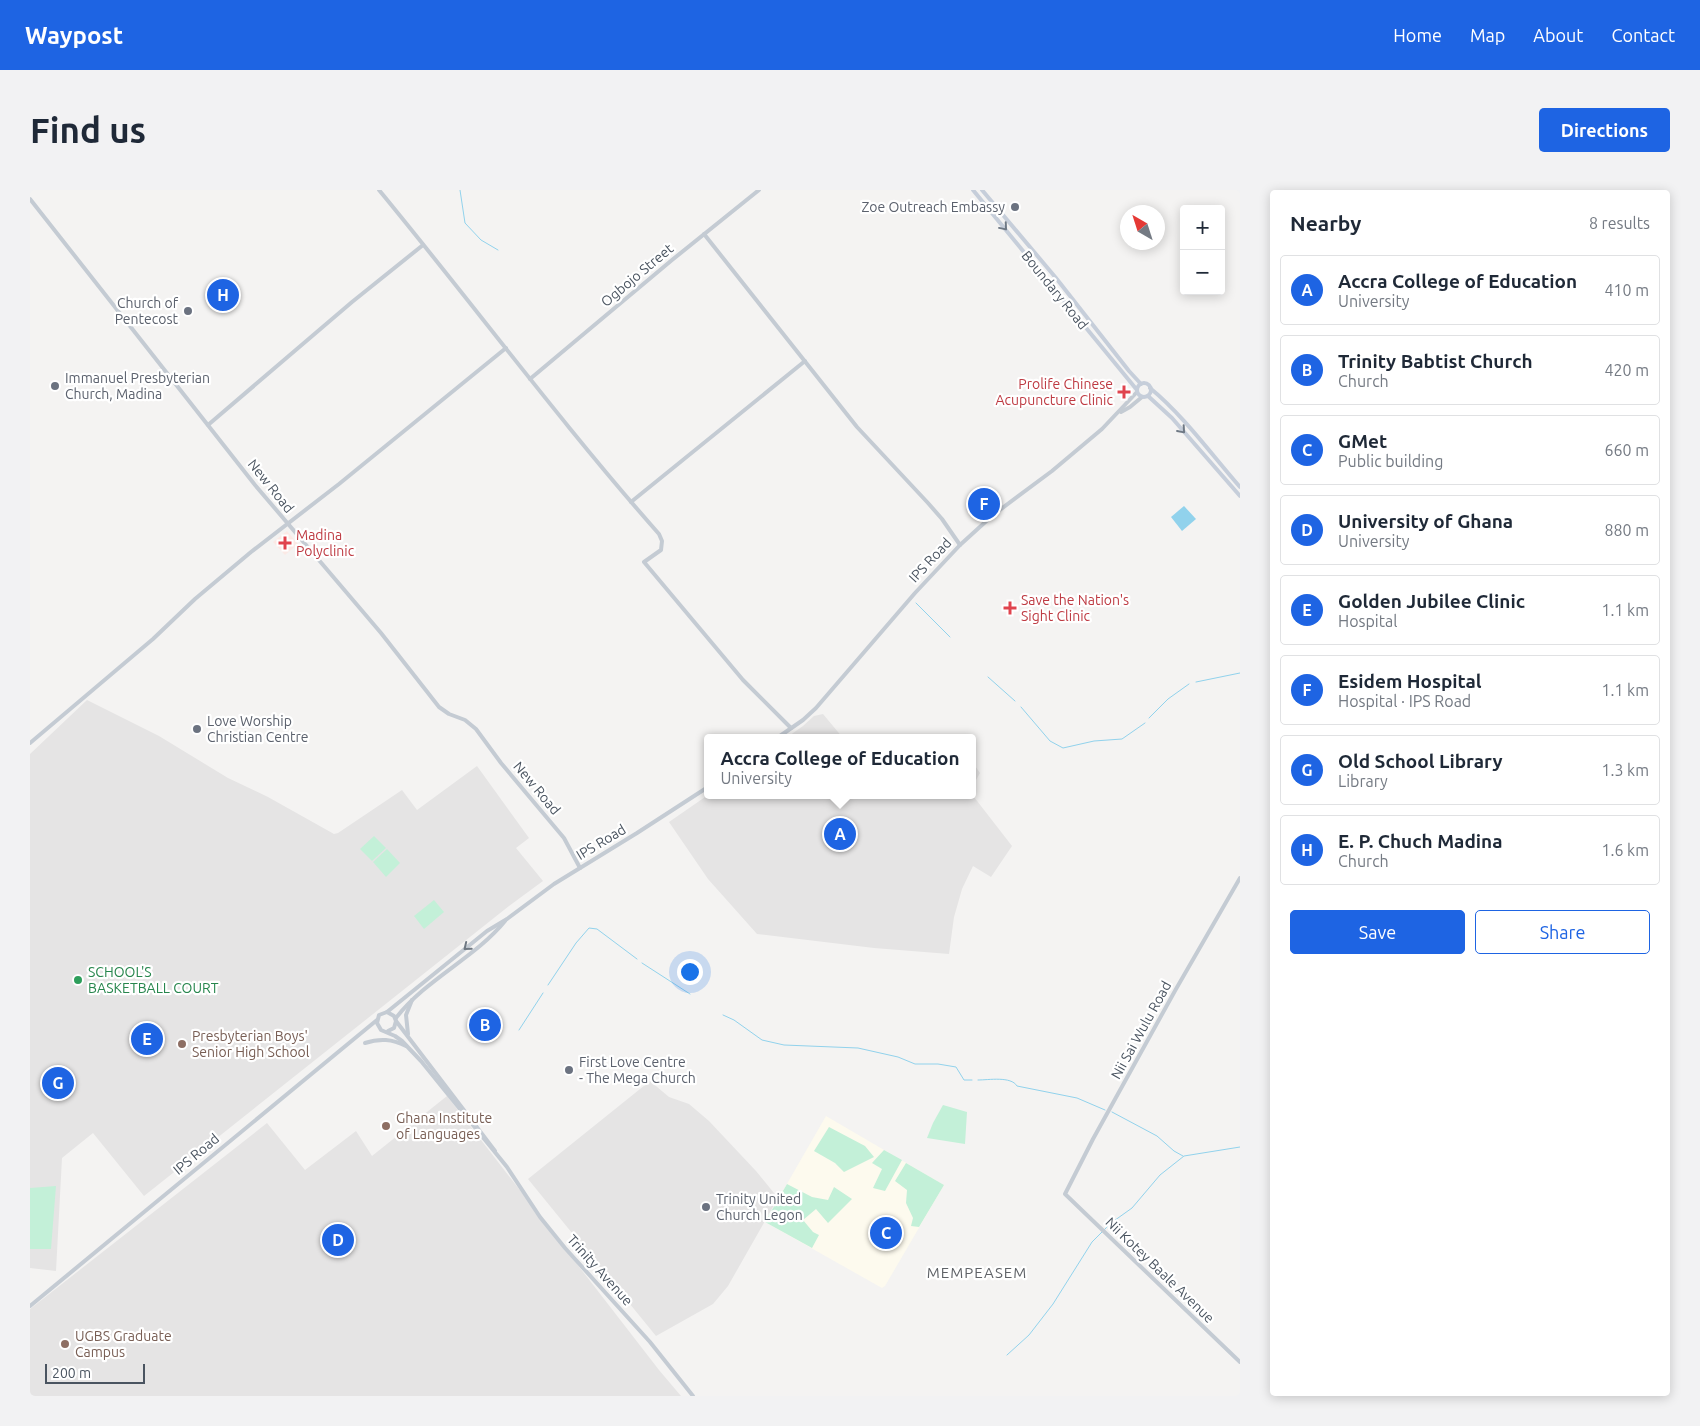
<!DOCTYPE html>
<html lang="en">
<head>
<meta charset="utf-8">
<style>
  :root { --surface:#fff; --page:#f2f2f3; --text:#1f2937; --muted:#747a83; --line:#e0e1e3; --accent:#1e64e3 }
  body { margin:0; font-family:Ubuntu,sans-serif; background:var(--page); color:var(--text) }
  .controls { position:absolute; right:15px; top:15px; display:grid; overflow:hidden; border-radius:5px; box-shadow:0 2px 12px #0003 }
  .controls button { width:45px; height:45px; display:grid; place-items:center; padding:0; border:0; border-bottom:1px solid var(--line); background:var(--surface); color:var(--text); font:25px sans-serif }
  .compass { position:absolute; left:1090px; top:15px; width:45px; height:45px; border-radius:50%; background:var(--surface); box-shadow:0 2px 12px #0003; rotate:321deg }
  .scale { position:absolute; left:15px; bottom:12px; width:100px; box-sizing:border-box; padding-left:5px; border:2px solid #4a5460; border-top:0; font-size:14px; line-height:18px; white-space:nowrap; color:#4a5460; -webkit-text-stroke:4px #fff; paint-order:stroke }
  .you { position:absolute; left:659px; top:781px; width:18px; height:18px; margin:-12px; border:4px solid #fff; border-radius:50%; background:#1a73e8; box-shadow:0 0 0 8px #1a73e833 }
  .badge { display:grid; place-items:center; width:32px; height:32px; border-radius:50%; background:var(--accent); color:#fff; font-size:16px; font-weight:700 }
  .pin { position:absolute; translate:-50% -50%; border:2px solid #fff; box-shadow:0 1px 5px #0006 }
  .popup { position:absolute; left:674px; top:544px; width:272px; height:65px; box-sizing:border-box; display:grid; place-content:center; border-radius:5px; background:var(--surface); filter:drop-shadow(0 1px 4px #0005); font-size:16px; white-space:nowrap; color:var(--muted) }
  .popup b { font-size:19px; color:var(--text) }
  .popup::after { content:''; position:absolute; left:50%; top:100%; margin-left:-10px; border:10px solid transparent; border-top-color:var(--surface) }
  .list { margin:0; padding:0; list-style:none }
  h2 { display:flex; justify-content:space-between; align-items:center; height:65px; margin:0; padding:0 20px; font-size:21px }
  h2 small { font-size:16px; font-weight:400; color:var(--muted) }
  .list li { display:grid; grid-template-columns:32px 1fr auto; gap:15px; align-items:center; box-sizing:border-box; height:70px; margin:0 10px 10px; padding:0 10px; border:1px solid var(--line); border-radius:5px }
  .list b { display:block; font-size:19px; white-space:nowrap }
  .list p { margin:0; font-size:16px; white-space:nowrap; color:var(--muted) }
  .list em { font-size:16px; font-style:normal; color:var(--muted) }
  .actions { display:flex; gap:10px; padding:15px 20px }
  .actions a { flex:1; padding:11px 0; border:1px solid var(--accent); border-radius:5px; text-align:center; font-size:18px; color:var(--accent) }
  .actions .main { background:var(--accent); color:#fff }
  .map { position:relative; flex:none; width:1210px; height:1206px; overflow:hidden; border-radius:5px }
  header { display:flex; align-items:center; gap:30px; box-sizing:border-box; height:70px; padding:0 25px; background:var(--accent); color:#fff }
  header strong { font-size:24px }
  nav { display:flex; gap:28px; margin-inline-start:auto; font-size:18px }
  .intro { display:flex; align-items:center; justify-content:space-between; box-sizing:border-box; height:120px; padding:0 30px }
  h1 { margin:0; font-size:35px }
  .button { padding:12px 22px; border-radius:5px; background:var(--accent); color:#fff; font-size:18px; font-weight:700 }
  main { display:flex; gap:30px; padding:0 30px }
  aside { flex:1; background:var(--surface); border-radius:5px; box-shadow:0 2px 12px #0003 }
  .map>svg:first-child { display:block }
  .commercial { fill:#fdfaee }
  .education { fill:#e5e4e4 }
  .medical { fill:#fbe9e5 }
  .green { fill:#c3f0d8 }
  .water { fill:#91d2ec }
  .lines { fill:none; stroke-linecap:round; stroke-linejoin:round }
  .stream { stroke:#91d2ec; stroke-width:1 }
  .tertiary { stroke:#c4cbd3; stroke-width:4 }
  .secondary { stroke:#c6ceda; stroke-width:4 }
  .oneway { stroke:#6f7985 }
  .oneway2 { stroke:#6f7882 }
  .worship-dot { fill:#6b7280; stroke:#fff; stroke-width:2 }
  .health-dot { fill:#e0444e; stroke:#fff; stroke-width:2 }
  .leisure-dot { fill:#2e9e5b; stroke:#fff; stroke-width:2 }
  .education-dot { fill:#8d6e63; stroke:#fff; stroke-width:2 }
  .labels { text-anchor:middle; stroke-width:4.5; stroke-linejoin:round; paint-order:stroke }
  .worship-label { font-size:14px; fill:#5b616d; stroke:#fff; text-anchor:start }
  .street-label { font-size:14px; fill:#4a5460; stroke:#fff }
  .health-label { font-size:14px; fill:#be3a42; stroke:#fff; text-anchor:start }
  .leisure-label { font-size:14px; fill:#27864d; stroke:#fff; text-anchor:start }
  .education-label { font-size:14px; fill:#785e54; stroke:#fff; text-anchor:start }
  .neighbourhood-label { font-size:15px; letter-spacing:1px; fill:#5f6267; stroke:#fff }
</style>
</head>
<body>
<header>
<strong>Waypost</strong>
<nav><a>Home</a><a>Map</a><a>About</a><a>Contact</a></nav>
</header>
<div class="intro"><h1>Find us</h1><a class="button">Directions</a></div>
<main>
<div class="map">
<svg width="1210" height="1206" viewBox="0 0 1210 1206">
  <rect width="100%" height="100%" fill="#f4f3f2"/>
  <!-- commercial -->
  <polygon class="commercial" points="796,926 914,995 855,1096 852,1098 735,1032"/>
  <!-- education -->
  <g class="education">
    <polygon points="57,510 129,546 198,588 238,607 304,644 308,643 372,600 387,620 447,576 499,648 486,658 513,691 479,716 114,1006 63,943 32,968 26,1081 0,1078 0,564"/>
    <polygon points="793,524 813,548 756,548 773,536 784,526"/>
    <polygon points="943,573 950,583 946,590 944,607 982,656 961,687 943,676 932,699 924,727 919,764 844,758 727,744 678,689 639,632 678,605 942,605"/>
    <polygon points="620,891 639,907 659,914 679,931 726,981 748,1008 698,1096 683,1114 626,1146 498,989"/>
    <polygon points="417,906 629,1180 651,1206 0,1206 0,1119 237,933 275,980 326,941 342,966"/>
  </g>
  <!-- medical -->
  <g class="medical">
    <polygon points="957,296 972,316 951,331 936,312"/>
    <polygon points="257,341 268,354 255,365 243,352"/>
  </g>
  <!-- green -->
  <g class="green">
    <polygon points="344,646 356,658 342,671 330,659"/>
    <polygon points="357,659 370,673 356,687 343,672"/>
    <polygon points="404,710 414,722 394,739 384,726"/>
    <polygon points="913,915 937,922 935,954 897,948 903,933"/>
    <polygon points="799,937 835,956 844,967 814,982 805,973 784,961"/>
    <polygon points="854,960 872,970 855,1001 843,998 852,979 842,973"/>
    <polygon points="876,973 914,995 889,1037 881,1036 883,1028 876,1013 877,1000 865,991"/>
    <polygon points="757,994 782,1007 798,1010 804,997 822,1009 798,1033 786,1019 773,1030 783,1042 789,1045 782,1058 735,1032"/>
    <polygon points="26,996 21,1059 0,1059 0,998"/>
  </g>
  <!-- water -->
  <polygon class="water" points="1154,316 1166,329 1152,341 1141,327"/>
  <g class="lines">
    <!-- stream -->
    <g class="stream">
      <polyline points="430,0 435,33 451,50 468,60"/>
      <polyline points="886,413 920,447"/>
      <polyline points="958,487 985,511"/>
      <polyline points="1166,492 1210,483"/>
      <polyline points="991,517 1020,551 1033,558 1064,551 1092,549 1115,533"/>
      <polyline points="1119,528 1138,509 1159,494"/>
      <polyline points="612,773 660,804"/>
      <polyline points="518,795 546,753 559,738 567,739 607,769"/>
      <polyline points="693,825 704,830 732,850 754,855 828,858 868,867 885,874 908,874 926,877 934,890 942,890"/>
      <polyline points="489,840 513,803"/>
      <path d="M948,890C959,890 981,886 987,896L1047,908L1075,920"/>
      <polyline points="1082,922 1127,946 1144,961 1153,966"/>
      <polyline points="977,1165 999,1145 1023,1114 1062,1052 1081,1033 1102,1018 1130,985 1154,966 1210,957"/>
    </g>
    <!-- tertiary -->
    <g class="tertiary">
      <path d="M349,0C443,114 531,233 629,344L632,351L631,360L614,372L713,490L761,538"/>
      <polyline points="0,9 225,295 351,443 409,517 419,524 435,530 446,539 471,573 534,648 550,678"/>
      <polyline points="674,44 827,237 898,313 912,329 930,355"/>
      <polyline points="500,189 642,70 729,0"/>
      <polyline points="1091,222 1100,217 1112,207"/>
      <polyline points="178,235 322,112 393,55"/>
      <polyline points="601,312 775,171"/>
      <polyline points="747,548 773,530 786,518 885,403 930,355 963,325 1022,281 1072,239 1107,202"/>
      <polyline points="0,553 123,449 165,409 221,362 309,294 476,158"/>
      <polyline points="1210,688 1146,799 1063,949 1035,1004 1210,1172"/>
      <polyline points="357,822 364,826 366,831 465,961"/>
      <path d="M366,828C396,789 445,768 475,731"/>
      <polyline points="358,841 364,838 366,831"/>
      <polyline points="378,844 376,825 382,810"/>
      <path d="M335,853C350,848 362,849 376,856"/>
      <polyline points="0,1116 347,830"/>
      <polyline points="663,1206 620,1152 535,1058 510,1027 477,977 391,871 372,851 365,846 351,840 347,833 349,825 357,822 457,741 477,729 524,694 607,643 678,597"/>
    </g>
    <!-- secondary -->
    <g class="secondary">
      <polyline points="943,0 1107,200"/>
      <polyline points="952,0 1026,88 1099,181 1111,194"/>
      <circle cx="1114" cy="200" r="7"/>
      <path d="M1120,198C1154,226 1181,264 1210,297"/>
      <polyline points="1118,206 1142,228 1210,306"/>
    </g>
  </g>
  <!-- one-way arrows -->
  <defs><path id="oneway-chevron" d="M-2-3.5L2.5 0L-2 3.5" fill="none" stroke-width="1.6" stroke-linecap="round" stroke-linejoin="round" transform="scale(1.25)"/></defs>
  <g class="oneway">
    <use href="#oneway-chevron" transform="translate(974 37) rotate(50)"/>
    <use href="#oneway-chevron" transform="translate(1152 240) rotate(49)"/>
  </g>
  <use class="oneway2" href="#oneway-chevron" transform="translate(437 757) rotate(141)"/>
  <!-- markers -->
  <g class="worship-dot">
    <circle cx="985" cy="17" r="5"/>
    <circle cx="158" cy="121" r="5"/>
    <circle cx="25" cy="196" r="5"/>
    <circle cx="167" cy="539" r="5"/>
    <circle cx="539" cy="880" r="5"/>
    <circle cx="676" cy="1017" r="5"/>
  </g>
  <g class="health-dot">
    <path d="M1091.5 194.5h5v5h5v5h-5v5h-5v-5h-5v-5h5z"/>
    <path d="M252.5 345.5h5v5h5v5h-5v5h-5v-5h-5v-5h5z"/>
    <path d="M977.5 410.5h5v5h5v5h-5v5h-5v-5h-5v-5h5z"/>
  </g>
  <circle class="leisure-dot" cx="48" cy="790" r="5"/>
  <g class="education-dot">
    <circle cx="152" cy="854" r="5"/>
    <circle cx="356" cy="936" r="5"/>
    <circle cx="35" cy="1154" r="5"/>
  </g>
  <g class="labels">
    <!-- worship labels -->
    <g class="worship-label">
      <text x="975" y="22" text-anchor="end">Zoe Outreach Embassy</text>
      <text x="148" y="118" text-anchor="end">Church of<tspan x="148" dy="16">Pentecost</tspan></text>
      <text x="35" y="193">Immanuel Presbyterian<tspan x="35" dy="16">Church, Madina</tspan></text>
      <text x="177" y="536">Love Worship<tspan x="177" dy="16">Christian Centre</tspan></text>
      <text x="549" y="877">First Love Centre<tspan x="549" dy="16">- The Mega Church</tspan></text>
      <text x="686" y="1014">Trinity United<tspan x="686" dy="16">Church Legon</tspan></text>
    </g>
    <!-- street labels -->
    <g class="street-label">
      <text transform="translate(607 85) rotate(-40)" y="5">Ogbojo Street</text>
      <text transform="translate(1025 100) rotate(51)" y="5">Boundary Road</text>
      <text transform="translate(241 296) rotate(51)" y="5">New Road</text>
      <text transform="translate(900 370) rotate(-47)" y="5">IPS Road</text>
      <text transform="translate(507 598) rotate(50)" y="5">New Road</text>
      <text transform="translate(571 652) rotate(-31)" y="5">IPS Road</text>
      <text transform="translate(1111 840) rotate(-61)" y="5">Nii Sai Wulu Road</text>
      <text transform="translate(166 964) rotate(-40)" y="5">IPS Road</text>
      <text transform="translate(570 1080) rotate(48)" y="5">Trinity Avenue</text>
      <text transform="translate(1130 1080) rotate(44)" y="5">Nii Kotey Baale Avenue</text>
    </g>
    <!-- health labels -->
    <g class="health-label">
      <text x="1083" y="199" text-anchor="end">Prolife Chinese<tspan x="1083" dy="16">Acupuncture Clinic</tspan></text>
      <text x="266" y="350">Madina<tspan x="266" dy="16">Polyclinic</tspan></text>
      <text x="991" y="415">Save the Nation's<tspan x="991" dy="16">Sight Clinic</tspan></text>
    </g>
    <!-- leisure labels -->
    <g class="leisure-label">
      <text x="58" y="787">SCHOOL'S<tspan x="58" dy="16">BASKETBALL COURT</tspan></text>
    </g>
    <!-- education labels -->
    <g class="education-label">
      <text x="162" y="851">Presbyterian Boys'<tspan x="162" dy="16">Senior High School</tspan></text>
      <text x="366" y="933">Ghana Institute<tspan x="366" dy="16">of Languages</tspan></text>
      <text x="45" y="1151">UGBS Graduate<tspan x="45" dy="16">Campus</tspan></text>
    </g>
    <!-- neighbourhood labels -->
    <g class="neighbourhood-label">
      <text x="947" y="1088">MEMPEASEM</text>
    </g>
  </g>
</svg>
<div class="controls">
<button>+</button>
<button>−</button>
</div>
<svg class="compass" viewBox="-18 -18 36 36"><path d="M0-13l5 13h-10z" fill="#e53935"/><path d="M0 13l5-13h-10z" fill="#747a83"/></svg>
<div class="scale">200 m</div>
<div class="you"></div>
<div class="pin badge" style="left:810px;top:644px">A</div>
<div class="popup"><b>Accra College of Education</b>University</div>
<div class="pin badge" style="left:455px;top:835px">B</div>
<div class="pin badge" style="left:856px;top:1043px">C</div>
<div class="pin badge" style="left:308px;top:1050px">D</div>
<div class="pin badge" style="left:117px;top:849px">E</div>
<div class="pin badge" style="left:954px;top:314px">F</div>
<div class="pin badge" style="left:28px;top:893px">G</div>
<div class="pin badge" style="left:193px;top:105px">H</div>
</div>
<aside>
<h2>Nearby<small>8 results</small></h2>
<ul class="list">
<li><span class="badge">A</span><div><b>Accra College of Education</b><p>University</p></div><em>410 m</em></li>
<li><span class="badge">B</span><div><b>Trinity Babtist Church</b><p>Church</p></div><em>420 m</em></li>
<li><span class="badge">C</span><div><b>GMet</b><p>Public building</p></div><em>660 m</em></li>
<li><span class="badge">D</span><div><b>University of Ghana</b><p>University</p></div><em>880 m</em></li>
<li><span class="badge">E</span><div><b>Golden Jubilee Clinic</b><p>Hospital</p></div><em>1.1 km</em></li>
<li><span class="badge">F</span><div><b>Esidem Hospital</b><p>Hospital · IPS Road</p></div><em>1.1 km</em></li>
<li><span class="badge">G</span><div><b>Old School Library</b><p>Library</p></div><em>1.3 km</em></li>
<li><span class="badge">H</span><div><b>E. P. Chuch Madina</b><p>Church</p></div><em>1.6 km</em></li>
</ul>
<div class="actions"><a class="main">Save</a><a>Share</a></div>
</aside>
</main>
</body>
</html>
